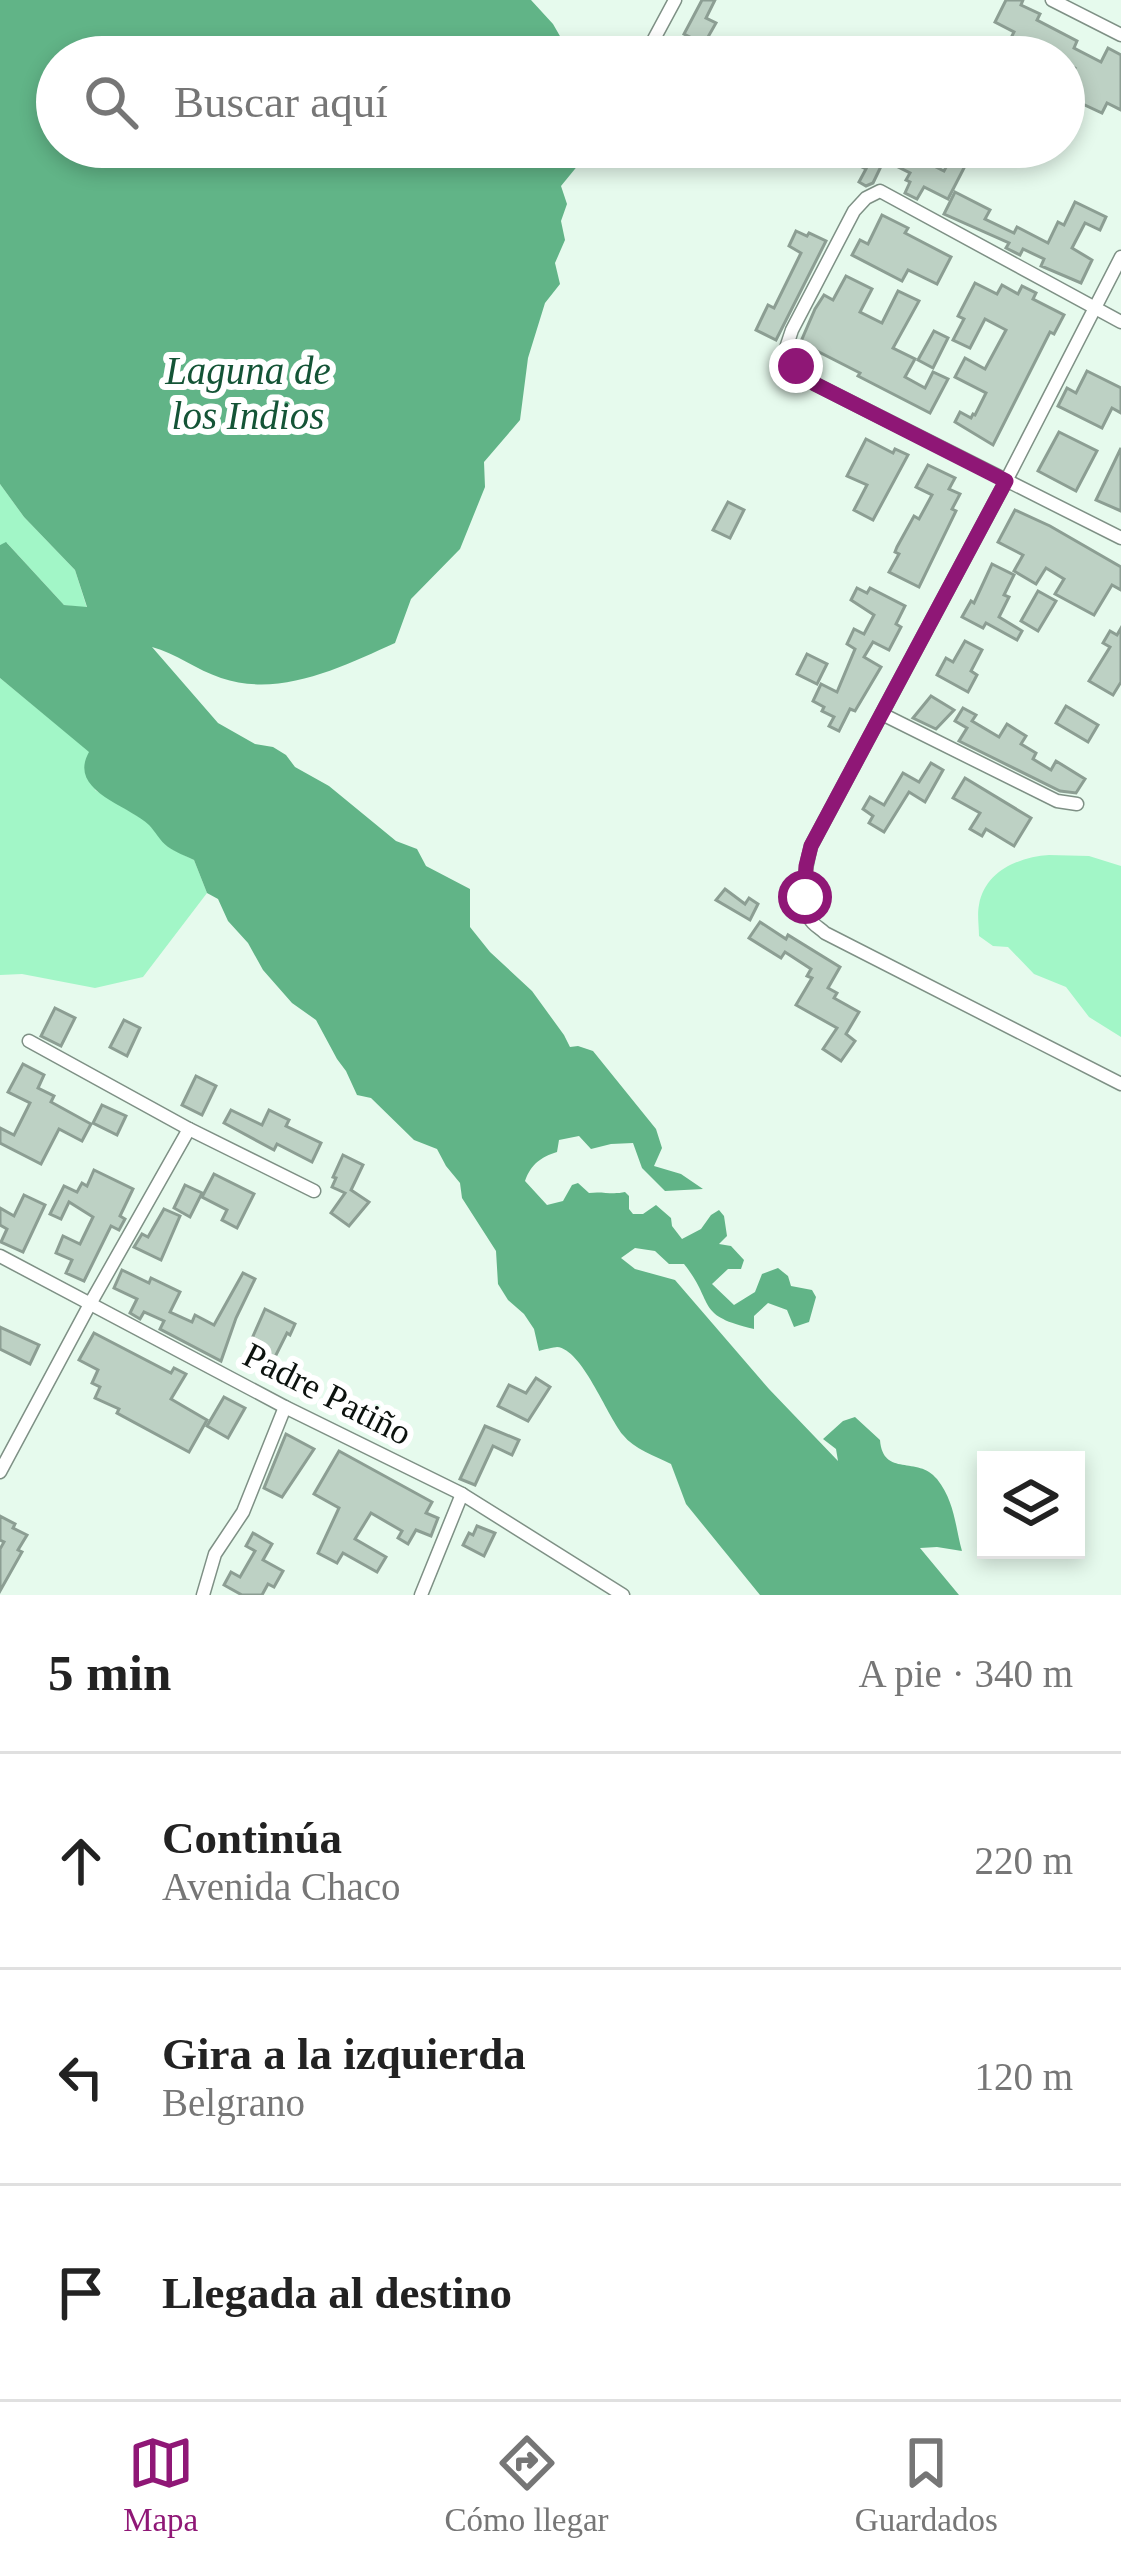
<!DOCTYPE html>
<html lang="es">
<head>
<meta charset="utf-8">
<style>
  :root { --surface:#fff; --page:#f2f2f2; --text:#222; --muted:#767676; --line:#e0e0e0; --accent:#8f1776 }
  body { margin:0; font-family:"Times New Roman",serif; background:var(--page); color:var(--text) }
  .controls { position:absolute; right:36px; bottom:36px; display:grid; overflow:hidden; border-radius:0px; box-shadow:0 6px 18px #0003 }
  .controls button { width:108px; height:108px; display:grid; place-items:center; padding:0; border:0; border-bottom:3px solid var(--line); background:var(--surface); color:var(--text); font:60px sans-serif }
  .stop { position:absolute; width:36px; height:36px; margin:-27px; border:9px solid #8f1776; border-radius:50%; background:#fff }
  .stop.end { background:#8f1776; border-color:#fff; box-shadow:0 3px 12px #0008 }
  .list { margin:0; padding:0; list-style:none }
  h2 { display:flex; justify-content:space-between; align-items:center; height:156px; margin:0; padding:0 48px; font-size:51px }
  h2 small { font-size:39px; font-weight:400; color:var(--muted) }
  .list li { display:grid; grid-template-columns:78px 1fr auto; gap:36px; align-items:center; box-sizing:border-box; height:216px; padding:0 48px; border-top:3px solid var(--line) }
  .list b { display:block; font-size:45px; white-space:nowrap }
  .list p { margin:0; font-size:39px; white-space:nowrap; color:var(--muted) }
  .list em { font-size:39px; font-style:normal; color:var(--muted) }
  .icon { flex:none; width:66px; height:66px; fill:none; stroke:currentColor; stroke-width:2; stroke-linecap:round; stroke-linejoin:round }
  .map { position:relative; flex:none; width:1121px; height:1595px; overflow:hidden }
  .search { position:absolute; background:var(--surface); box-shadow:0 6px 18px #0003; left:36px; right:36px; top:36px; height:132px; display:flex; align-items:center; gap:30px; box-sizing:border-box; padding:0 42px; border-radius:66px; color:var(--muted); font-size:45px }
  .sheet { height:804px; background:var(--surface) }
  nav { display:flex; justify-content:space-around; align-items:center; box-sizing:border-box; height:168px; border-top:3px solid var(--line); background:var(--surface); font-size:33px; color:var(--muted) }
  nav a { display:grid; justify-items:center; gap:6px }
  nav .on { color:var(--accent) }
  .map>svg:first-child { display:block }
  .green { fill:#a2f6c7 }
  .water { fill:#61b487 }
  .building { fill:#bdd1c4; stroke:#8c9e93; stroke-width:3 }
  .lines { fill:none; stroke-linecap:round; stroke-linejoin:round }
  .street-casing { stroke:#7e9085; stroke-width:15 }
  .street { stroke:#fff; stroke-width:12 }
  .route { stroke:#8f1776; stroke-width:15 }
  .labels { text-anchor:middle; stroke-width:12; stroke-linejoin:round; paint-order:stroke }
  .street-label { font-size:36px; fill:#0c120e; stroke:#fff }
  .water-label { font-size:39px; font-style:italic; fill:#145436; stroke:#fff }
</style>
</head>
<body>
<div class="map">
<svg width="1121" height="1595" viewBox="0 0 1121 1595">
  <rect width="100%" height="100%" fill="#e6faed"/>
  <!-- green -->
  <g class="green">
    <polygon points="0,484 24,517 75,570 87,608 64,605 7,543 0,545"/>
    <polygon points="0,678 90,752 95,790 147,822 168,847 194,860 207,893 143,977 95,988 22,974 0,975"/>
    <path d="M1049,855L1089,856L1121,866V1037L1089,1017L1066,987L1034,974L1008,947L993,946L979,936C979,926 977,914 979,905C985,871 1019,857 1049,855Z"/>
  </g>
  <!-- water -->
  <path class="water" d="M0,0H531L553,24L572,57H57V147H579V164L561,186L567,204L561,221L565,240L555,263L560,284L545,303L528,358L520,420L484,462L485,487L460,549L411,599L395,643C342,667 280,698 221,678C197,670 175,653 152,647L218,723L255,744L273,747L286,755L295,767L329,786L396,841L417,849L426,866L470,889V927L490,952L532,991L564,1035L570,1047L578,1046L593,1051L656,1129L662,1148L654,1166L681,1174L703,1189L665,1191L642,1168L633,1143L611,1144L591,1149L579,1136L559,1140L557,1152C541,1157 531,1164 525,1181L547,1205L563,1201L572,1185L578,1183L589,1193C602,1191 612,1195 625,1192L629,1196V1209L633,1214H643L656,1205L671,1218L672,1226L682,1239L701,1229L711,1215L719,1210L724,1216L727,1236L719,1244L731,1246L744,1260L741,1269H728L712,1284L734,1305L755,1292L762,1274L778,1268L788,1276L791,1286L812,1290L816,1297L809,1322L794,1327L787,1310L768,1303L754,1316V1329C694,1315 716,1304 684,1264H669L655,1251L635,1248L621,1258L635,1269L675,1280L769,1389L838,1461L836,1449L823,1439L843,1421L855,1417L880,1440C883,1478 918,1455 937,1479C955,1502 955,1526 962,1551L937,1547L920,1548L959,1595H760L686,1504L671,1464C655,1456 634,1449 623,1435C606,1414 582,1349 557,1347C555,1347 541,1350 539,1351L534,1329L524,1314L508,1300L498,1284L496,1251L462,1198L460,1183L446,1166L437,1149L414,1140L371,1098L357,1095L346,1071L337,1059L316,1020L292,1003L263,970L248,943L228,921L218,899L207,893L194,860C186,856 175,852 168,847C160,841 155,831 149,825C128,805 67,791 89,752L0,678V545L6,542L64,605L87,607L75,570L24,517L0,484Z"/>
  <!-- building -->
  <g class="building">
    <polygon points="702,0 715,0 706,18 716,23 704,44 684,34"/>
    <polygon points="1006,0 1023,0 1021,5 1040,14 1037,20 1077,41 1074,48 1101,62 1108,48 1121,55 1121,110 1107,103 1102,113 1076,101 1064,125 1064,90 1075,68 1064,62 1064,57 1057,57 1026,42 1018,57 1005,50 1014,32 995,22"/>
    <polygon points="872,147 886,147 915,162 918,158 944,171 952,156 966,164 948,199 924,187 917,199 905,193 910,182 906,180 910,173 884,160 873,183 866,186 859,182 866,169 862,167"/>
    <polygon points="955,192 990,210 985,219 1014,233 1017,227 1048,243 1058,222 1064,225 1075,202 1106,217 1100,230 1085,223 1072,248 1092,260 1081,283 1041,266 1044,259 1023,249 1020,255 1006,248 1009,243 944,214"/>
    <polygon points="882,215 908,228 905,233 951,257 937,284 908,270 902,281 852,255 860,240 868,244"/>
    <polygon points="796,231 807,236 809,233 826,241 776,340 756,330 768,305 774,308 801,253 789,246"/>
    <polygon points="846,276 872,289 860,312 882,323 898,291 919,301 893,348 915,359 905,377 925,388 933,372 948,379 930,413 858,376 860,373 811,348 809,351 799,346 815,309 824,295 833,300"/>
    <polygon points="975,283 997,294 1002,285 1018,294 1022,286 1036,293 1033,299 1064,315 1054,334 1050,332 993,445 955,422 960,412 971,418 973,414 975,415 986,393 955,377 965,358 985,369 1006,330 985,319 970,348 953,340 964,319 958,316"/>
    <polygon points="934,331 948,338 933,368 918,360"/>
    <polygon points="1087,371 1121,388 1121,413 1112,408 1102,428 1058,406 1067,388 1076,393"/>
    <polygon points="1059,432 1097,451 1076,491 1038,471"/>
    <polygon points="866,439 893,453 895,449 908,455 873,520 854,510 867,485 847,476"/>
    <polygon points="1121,448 1121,511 1096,500"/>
    <polygon points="928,465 955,478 949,489 960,494 952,509 956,511 919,587 889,572 899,554 895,552 897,547 914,516 919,519 932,495 916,487"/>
    <polygon points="728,502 744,510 730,538 713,530"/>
    <polygon points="1015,510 1050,526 1121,567 1121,590 1112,585 1094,615 1055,594 1064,579 1046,568 1036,584 1014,571 1023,555 998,542"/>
    <polygon points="992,564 1014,575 1004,595 1009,597 999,617 1022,631 1017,640 986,623 983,628 962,617 971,601 974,603"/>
    <polygon points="857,588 867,593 870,588 905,606 896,624 901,627 889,650 873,642 864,657 881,667 855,711 850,709 839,731 829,726 834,717 822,711 824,707 813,701 821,684 837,692 855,649 847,644 854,629 864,634 874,615 851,600"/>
    <polygon points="1038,591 1056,601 1038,631 1021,621"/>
    <polygon points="1121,628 1121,682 1113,695 1089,681 1110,647 1103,643 1110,631 1117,635"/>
    <polygon points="965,641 982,650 971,671 977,675 968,692 937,675 946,658 953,662"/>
    <polygon points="807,654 827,664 817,684 797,674"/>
    <polygon points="931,696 954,710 936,729 913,718"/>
    <polygon points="1066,706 1098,725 1088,742 1056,723"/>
    <polygon points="963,708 976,715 972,721 999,737 1007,724 1026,736 1021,744 1036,753 1033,759 1051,770 1056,761 1085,779 1076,793 1060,791 959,741 967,728 955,721"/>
    <polygon points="931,763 943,770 925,802 909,792 884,832 869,823 873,816 863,809 870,797 884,805 903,773 919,782"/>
    <polygon points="965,778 1031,818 1014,846 986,829 982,836 970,829 980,813 953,798"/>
    <polygon points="725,889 745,904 749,898 758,904 750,920 716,900"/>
    <polygon points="760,922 786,939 788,935 840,967 828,988 837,993 834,998 859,1012 846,1034 855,1041 841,1061 823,1049 837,1028 796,1005 812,978 807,976 811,969 785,952 781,958 749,938"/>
    <polygon points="55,1008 75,1018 61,1046 41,1036"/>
    <polygon points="124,1020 140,1028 127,1056 110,1047"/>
    <polygon points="23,1064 44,1075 38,1088 54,1096 51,1102 91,1124 82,1141 59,1129 41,1164 0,1143 0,1128 14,1135 30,1103 8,1092"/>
    <polygon points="196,1076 216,1086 202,1115 182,1105"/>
    <polygon points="102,1105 126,1116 117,1135 93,1123"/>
    <polygon points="231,1110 262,1125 269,1110 289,1120 286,1126 321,1143 312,1162 277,1144 274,1150 224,1123"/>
    <polygon points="343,1155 363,1165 351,1190 369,1202 349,1226 331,1213 345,1193 332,1187 336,1178 333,1177"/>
    <polygon points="94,1170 133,1189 120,1216 125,1219 119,1230 111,1226 84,1281 66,1273 72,1260 56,1253 63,1236 80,1244 93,1217 69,1202 61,1219 50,1214 64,1186 77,1192 82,1183 87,1186"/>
    <polygon points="214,1174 254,1194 237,1228 222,1220 227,1210 202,1197"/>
    <polygon points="185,1185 202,1193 190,1217 174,1208"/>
    <polygon points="24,1195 45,1205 23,1252 1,1242 7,1229 0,1225 0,1208 14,1216"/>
    <polygon points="164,1209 180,1216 161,1260 134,1247 142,1234 148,1237"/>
    <polygon points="122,1270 149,1283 151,1278 180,1292 170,1312 192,1322 195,1315 214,1325 243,1273 255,1279 236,1318 221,1361 160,1329 164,1321 144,1312 140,1319 130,1313 137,1299 114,1288"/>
    <polygon points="265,1309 295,1324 290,1335 287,1333 271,1365 246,1352"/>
    <polygon points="0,1327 39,1345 30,1364 0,1349"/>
    <polygon points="94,1333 171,1373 174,1368 186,1374 171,1399 207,1420 189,1452 117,1413 119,1409 95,1398 100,1387 92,1383 98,1370 79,1360"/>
    <polygon points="536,1378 550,1387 528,1421 498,1406 509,1385 526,1393"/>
    <polygon points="224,1397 245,1408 228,1438 207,1426"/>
    <polygon points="485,1426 519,1440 512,1455 493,1446 475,1485 460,1479"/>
    <polygon points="286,1434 314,1449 282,1497 264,1488"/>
    <polygon points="339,1451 432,1502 426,1513 438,1518 431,1536 416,1530 408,1544 398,1538 402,1531 371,1513 355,1539 386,1557 377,1572 343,1553 337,1563 318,1553 339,1508 314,1494"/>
    <polygon points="0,1516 15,1524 13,1528 27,1535 18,1550 22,1552 0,1591 0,1549 4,1542 0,1540"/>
    <polygon points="477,1526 495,1533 484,1556 463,1545 469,1533 473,1535"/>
    <polygon points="253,1533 272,1544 263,1560 283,1571 274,1587 268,1584 262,1595 242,1595 224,1585 231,1572 240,1577 255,1551 246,1546"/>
  </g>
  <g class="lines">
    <defs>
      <g id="street">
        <polyline points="1052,0 1121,35"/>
        <polyline points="654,39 675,0"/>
        <path d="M1121,257L1006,481L811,846C806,866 798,900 810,919C813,925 820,928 825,933L1121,1084"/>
        <polyline points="1121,322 880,191 866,198 854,211 792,330 786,348 796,366 815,384 1121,538"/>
        <polyline points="882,714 1057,801 1077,804"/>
        <polyline points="29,1041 189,1129 314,1191"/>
        <polyline points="0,1256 285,1407 462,1494 623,1595"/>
        <polyline points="0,1472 90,1304 189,1129"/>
        <polyline points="203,1595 215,1554 243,1512 285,1407"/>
        <polyline points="421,1595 462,1494"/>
      </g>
    </defs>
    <!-- street casing -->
    <use href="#street" class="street-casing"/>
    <!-- street -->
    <use href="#street" class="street"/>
  </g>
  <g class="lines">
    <!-- route -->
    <polyline class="route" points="796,366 815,384 1006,481 811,846 806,866 805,897"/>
  </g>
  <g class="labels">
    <!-- street labels -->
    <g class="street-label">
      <text transform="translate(328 1393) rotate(27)" y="13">Padre Patiño</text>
    </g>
    <!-- water labels -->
    <g class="water-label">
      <text x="248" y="384">Laguna de<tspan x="248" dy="45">los Indios</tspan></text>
    </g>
  </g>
</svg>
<div class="controls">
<button><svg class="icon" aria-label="layers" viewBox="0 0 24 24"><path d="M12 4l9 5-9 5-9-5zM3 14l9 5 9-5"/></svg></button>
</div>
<div class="stop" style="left:805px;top:897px"></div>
<div class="stop end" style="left:796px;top:366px"></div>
<div class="search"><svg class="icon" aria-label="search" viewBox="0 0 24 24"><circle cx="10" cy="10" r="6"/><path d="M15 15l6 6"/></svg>Buscar aquí</div>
</div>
<section class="sheet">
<h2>5 min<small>A pie · 340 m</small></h2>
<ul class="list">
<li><svg class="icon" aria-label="ahead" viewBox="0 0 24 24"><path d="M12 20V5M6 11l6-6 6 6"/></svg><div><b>Continúa</b><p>Avenida Chaco</p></div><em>220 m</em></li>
<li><svg class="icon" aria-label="left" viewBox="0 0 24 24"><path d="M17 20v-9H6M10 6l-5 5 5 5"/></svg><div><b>Gira a la izquierda</b><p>Belgrano</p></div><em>120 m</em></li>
<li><svg class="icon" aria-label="arrive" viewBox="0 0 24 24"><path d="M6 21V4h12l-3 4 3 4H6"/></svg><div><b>Llegada al destino</b></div></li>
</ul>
</section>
<nav>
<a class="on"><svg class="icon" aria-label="map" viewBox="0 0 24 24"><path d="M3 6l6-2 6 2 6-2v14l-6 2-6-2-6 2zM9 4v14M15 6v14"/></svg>Mapa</a>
<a><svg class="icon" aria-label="directions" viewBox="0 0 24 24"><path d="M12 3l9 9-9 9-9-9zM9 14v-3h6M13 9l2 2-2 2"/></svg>Cómo llegar</a>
<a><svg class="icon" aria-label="saved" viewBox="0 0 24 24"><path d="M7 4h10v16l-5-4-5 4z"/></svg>Guardados</a>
</nav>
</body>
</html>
